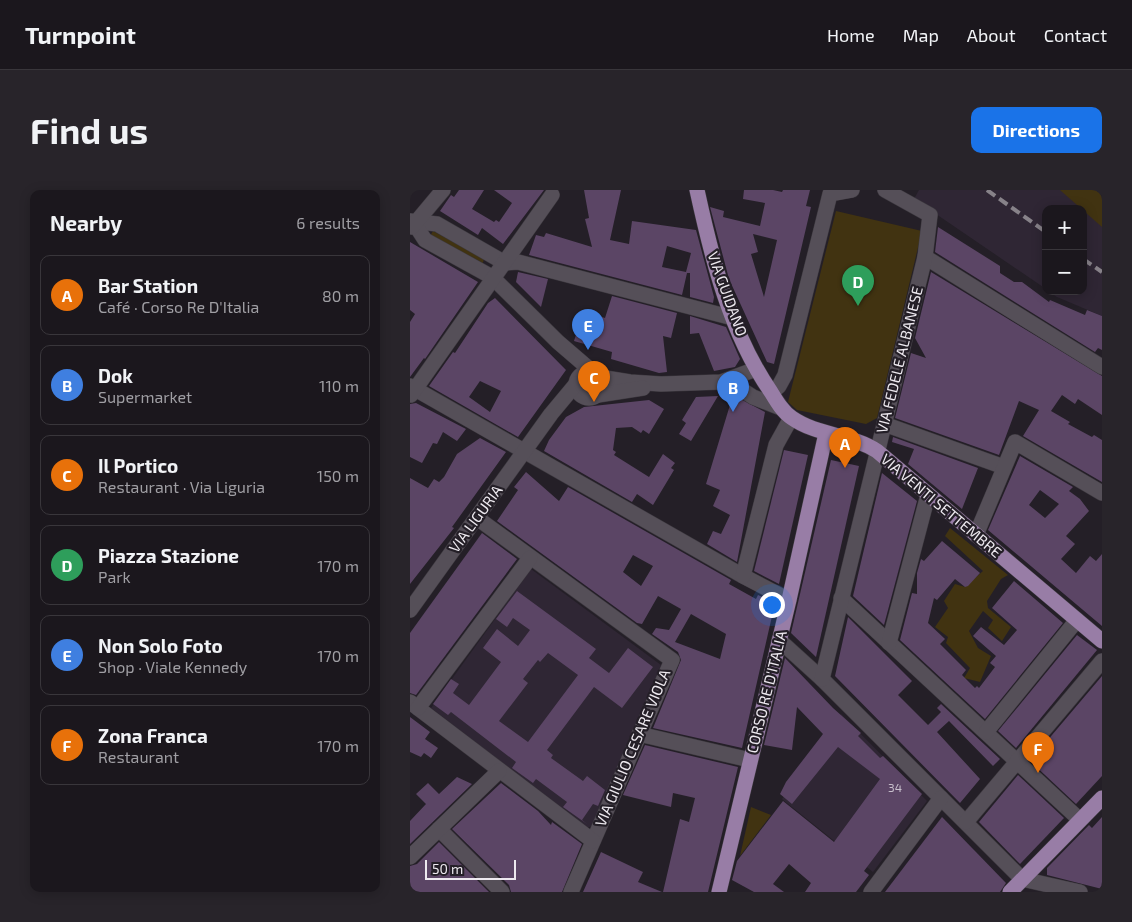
<!DOCTYPE html>
<html lang="en">
<head>
<meta charset="utf-8">
<style>
  :root { --surface:#1b171d; --page:#28242a; --text:#f1f3f6; --muted:#a09fa4; --line:#39363b; --accent:#1a73e8 }
  body { margin:0; font-family:"Exo 2",sans-serif; background:var(--page); color:var(--text) }
  .controls { position:absolute; right:15px; top:15px; display:grid; overflow:hidden; border-radius:10px; box-shadow:0 2px 12px #0003 }
  .controls button { width:45px; height:45px; display:grid; place-items:center; padding:0; border:0; border-bottom:1px solid var(--line); background:var(--surface); color:var(--text); font:25px sans-serif }
  .scale { position:absolute; left:15px; bottom:12px; width:91px; box-sizing:border-box; padding-left:5px; border:2px solid #ede9ef; border-top:0; font-size:14px; line-height:18px; white-space:nowrap; color:#ede9ef; -webkit-text-stroke:4px #241f27; paint-order:stroke }
  .you { position:absolute; left:361px; top:414px; width:18px; height:18px; margin:-12px; border:4px solid #fff; border-radius:50%; background:#1a73e8; box-shadow:0 0 0 8px #1a73e833 }
  .badge { display:grid; place-items:center; width:32px; height:32px; border-radius:50%; background:var(--accent); color:#fff; font-size:16px; font-weight:700 }
  .pin { position:absolute; translate:-50% -41px; filter:drop-shadow(0 1px 2px #0008) }
  .pin::after { content:''; position:absolute; top:26px; width:18px; height:15px; background:inherit; clip-path:polygon(0 0,100% 0,50% 100%) }
  .list { margin:0; padding:0; list-style:none }
  h2 { display:flex; justify-content:space-between; align-items:center; height:65px; margin:0; padding:0 20px; font-size:21px }
  h2 small { font-size:16px; font-weight:400; color:var(--muted) }
  .list li { display:grid; grid-template-columns:32px 1fr auto; gap:15px; align-items:center; box-sizing:border-box; height:80px; margin:0 10px 10px; padding:0 10px; border:1px solid var(--line); border-radius:10px }
  .list b { display:block; font-size:19px; white-space:nowrap }
  .list p { margin:0; font-size:16px; white-space:nowrap; color:var(--muted) }
  .list em { font-size:16px; font-style:normal; color:var(--muted) }
  .map { position:relative; flex:none; width:692px; height:702px; overflow:hidden; border-radius:10px }
  header { display:flex; align-items:center; gap:30px; box-sizing:border-box; height:70px; padding:0 25px; background:var(--surface); border-bottom:1px solid var(--line) }
  header strong { font-size:24px }
  nav { display:flex; gap:28px; margin-inline-start:auto; font-size:18px }
  .intro { display:flex; align-items:center; justify-content:space-between; box-sizing:border-box; height:120px; padding:0 30px }
  h1 { margin:0; font-size:35px }
  .button { padding:12px 22px; border-radius:10px; background:var(--accent); color:#fff; font-size:18px; font-weight:700 }
  main { display:flex; gap:30px; padding:0 30px }
  aside { flex:1; background:var(--surface); border-radius:10px; box-shadow:0 2px 12px #0003 }
  .map>svg:first-child { display:block }
  .built { fill:#2f2634 }
  .green { fill:#413311 }
  .building { fill:#5b4565; fill-rule:evenodd }
  .lines { fill:none; stroke-linecap:round; stroke-linejoin:round }
  .minor-casing { stroke:#3e3a40; stroke-width:16 }
  .major-casing { stroke:#3e3a40; stroke-width:16 }
  .minor { stroke:#554f58; stroke-width:15 }
  .major { stroke:#987da6; stroke-width:15 }
  .rail { stroke:#878289; stroke-width:4; stroke-dasharray:10 5; stroke-linecap:butt }
  .labels { text-anchor:middle; stroke-width:4.5; stroke-linejoin:round; paint-order:stroke }
  .number-label { font-size:12px; fill:#c8c0cc }
  .street-label { font-size:15px; fill:#ede9ef; stroke:#241f27 }
</style>
</head>
<body>
<header>
<strong>Turnpoint</strong>
<nav><a>Home</a><a>Map</a><a>About</a><a>Contact</a></nav>
</header>
<div class="intro"><h1>Find us</h1><a class="button">Directions</a></div>
<main>
<aside>
<h2>Nearby<small>6 results</small></h2>
<ul class="list">
<li><span class="badge" style="background:#e8710a">A</span><div><b>Bar Station</b><p>Café · Corso Re D'Italia</p></div><em>80 m</em></li>
<li><span class="badge" style="background:#3f7fe0">B</span><div><b>Dok</b><p>Supermarket</p></div><em>110 m</em></li>
<li><span class="badge" style="background:#e8710a">C</span><div><b>Il Portico</b><p>Restaurant · Via Liguria</p></div><em>150 m</em></li>
<li><span class="badge" style="background:#2e9e5b">D</span><div><b>Piazza Stazione</b><p>Park</p></div><em>170 m</em></li>
<li><span class="badge" style="background:#3f7fe0">E</span><div><b>Non Solo Foto</b><p>Shop · Viale Kennedy</p></div><em>170 m</em></li>
<li><span class="badge" style="background:#e8710a">F</span><div><b>Zona Franca</b><p>Restaurant</p></div><em>170 m</em></li>
</ul>
</aside>
<div class="map">
<svg width="692" height="702" viewBox="0 0 692 702">
  <rect width="100%" height="100%" fill="#241f27"/>
  <!-- built -->
  <g class="built">
    <polygon points="509,0 692,0 692,126 647,107 638,101 673,101 673,19 636,19 636,99 504,9"/>
    <polygon points="121,379 251,475 182,636 177,638 21,518"/>
    <polygon points="431,524 517,611 463,682 372,609 418,551 412,545"/>
  </g>
  <!-- green -->
  <g class="green">
    <polygon points="650,0 692,0 692,37"/>
    <polygon points="426,21 512,41 467,228 456,234 387,220 378,212"/>
    <polygon points="23,41 74,68 73,73 20,46"/>
    <polygon points="540,338 598,385 591,389 577,411 578,418 601,437 592,451 578,438 583,430 573,421 559,441 568,458 581,466 570,492 554,488 560,478 536,453 538,447 525,437 538,418 534,411 545,394 555,397 573,381 535,346"/>
    <polygon points="341,617 361,625 330,666"/>
  </g>
  <!-- building -->
  <g class="building">
    <polygon points="49,0 74,0 62,19 84,32 86,30 89,32 102,13 84,0 134,0 93,54 72,38 68,45 30,21 41,5 44,7"/>
    <path d="M174,0H211L200,50L219,54L222,31L286,40L304,107L303,113L280,107V83H277L272,105L119,65L126,45L134,47L136,43L182,57L175,29L179,28ZM257,56L281,63L276,82L252,77Z"/>
    <path d="M334,0H363L372,2L373,0H400L396,16L401,17L364,174L357,172L319,89L300,17L314,21L313,27L350,36L355,13L333,9ZM343,44L367,50L354,107L341,64L348,62Z"/>
    <polygon points="528,37 590,76 590,83 604,92 612,92 639,112 640,110 675,125 677,120 692,126 692,160 688,158 685,162 525,62"/>
    <polygon points="0,52 68,92 15,169 14,168 0,187 0,132 5,124 0,120"/>
    <polygon points="108,82 138,89 131,117 106,92"/>
    <polygon points="521,82 692,186 692,225 668,209 665,214 652,205 641,221 660,232 658,234 682,247 684,245 692,250 692,292 613,246 629,220 609,211 589,265 485,228 501,163 516,168 505,148"/>
    <polygon points="202,106 267,123 261,148 253,146 257,182 249,183 201,169 202,162 164,151 172,126 188,131 189,126 195,128"/>
    <path d="M85,108L156,180L108,247L19,196L43,162L45,163L78,113ZM70,191L91,201L80,222L59,207Z"/>
    <polygon points="280,126 316,137 330,169 325,177 304,181 289,143 280,144"/>
    <polygon points="323,205 355,222 327,372 297,354 303,341 311,344 320,325 303,316 310,300 296,294"/>
    <polygon points="308,206 281,251 269,244 276,233 272,230 286,207"/>
    <polygon points="239,210 254,219 239,244 233,240 231,243 222,237 206,238 203,260 206,262 204,265 239,287 253,264 265,273 261,278 264,280 243,315 227,304 222,312 134,261 139,250 156,227 174,217"/>
    <polygon points="6,213 56,239 47,251 33,242 27,254 23,253 12,273 0,267 0,214"/>
    <polygon points="483,247 568,278 552,319 498,274 504,259 482,252"/>
    <polygon points="70,248 96,262 42,337 44,338 0,394 0,288 18,298 24,289 29,292 34,287 47,264"/>
    <polygon points="374,260 398,265 369,394 344,381"/>
    <path d="M610,266L663,297L659,301L670,309L679,321L656,346L665,354L651,369L666,383L680,366L686,371L692,364V436L578,340ZM630,300L649,314L635,328L619,315Z"/>
    <polygon points="421,270 449,276 406,467 381,443"/>
    <path d="M116,282L149,311L158,297L321,390L319,394L346,409L348,405L365,413L332,558L243,538L271,470L268,462L242,444L246,438L259,440L271,419L248,406L232,434L227,433L87,331L108,300L104,297ZM223,365L243,376L231,396L213,382ZM281,424L316,444L310,469L265,452Z"/>
    <polygon points="472,283 507,311 474,435 443,406"/>
    <polygon points="72,343 107,369 6,505 0,503 0,443"/>
    <polygon points="532,351 570,383 558,396 555,397 545,389 527,410 524,408 518,433 535,449 530,454 556,480 552,485 565,498 567,496 569,498 585,477 580,473 586,466 563,446 571,437 594,455 607,440 582,418 604,391 653,433 575,529 490,450 502,403 507,404 507,383 511,369 514,371"/>
    <path d="M107,401L186,459L179,468L199,483L218,458L243,477L212,518L184,497L137,560L143,565L141,568L173,591L177,586L195,600L188,616L183,614L172,630L177,634L153,617L157,612L126,589L123,593L102,578L106,572L41,522L38,525L23,514L41,489L49,494L43,503L59,515L91,472L73,458L87,439L108,456L120,440L103,428L97,437L86,429ZM138,463L168,485L118,552L89,531L118,493L113,489L128,470L130,472Z"/>
    <polygon points="438,427 502,491 488,505 518,535 531,522 527,518 531,514 590,569 583,576 539,531 527,542 570,589 550,613 425,486"/>
    <polygon points="667,445 687,460 606,558 588,541"/>
    <polygon points="375,468 423,518 451,543 448,546 470,568 473,566 512,604 454,681 459,685 446,702 395,702 401,693 379,674 363,694 374,702 344,702 322,690 327,671 373,611 424,652 470,589 428,557 382,614 370,604 376,592 413,544 387,517 382,560 354,555"/>
    <polygon points="692,486 692,586 666,614 620,571"/>
    <polygon points="0,527 20,542 15,549 28,558 21,568 14,563 11,567 0,562"/>
    <polygon points="235,555 328,577 298,702 253,702 270,629 279,632 285,608 263,603 261,617 213,605"/>
    <polygon points="608,585 654,628 610,674 569,632"/>
    <polygon points="47,587 62,594 0,654 0,631 16,614 6,604 18,593 29,604"/>
    <polygon points="91,593 128,621 141,635 142,632 172,654 152,702 101,702 99,695 42,639"/>
    <polygon points="532,627 596,693 590,702 475,702"/>
    <polygon points="692,627 692,699 637,685 637,678 679,635 682,638"/>
    <polygon points="29,652 79,702 0,702 0,676 7,674"/>
    <polygon points="191,662 233,682 228,692 252,702 173,702"/>
  </g>
  <g class="lines">
    <defs>
      <g id="minor">
        <polyline points="0,31 27,34 95,73"/>
        <polyline points="4,33 15,50 82,87 148,152 184,183"/>
        <polyline points="2,37 33,0"/>
        <polyline points="515,67 692,177"/>
        <polyline points="95,73 108,72 323,128"/>
        <circle cx="179" cy="195" r="13"/>
        <polyline points="189,187 220,192 251,194 311,192 346,179"/>
        <polyline points="0,196 333,386 379,410"/>
        <polyline points="326,196 343,207 371,218"/>
        <polyline points="361,203 369,196 375,185 420,4 442,0"/>
        <polyline points="1,205 142,5"/>
        <polyline points="188,205 233,198"/>
        <polyline points="474,234 594,277"/>
        <polyline points="67,328 262,470 161,702"/>
        <polyline points="566,345 605,252 692,303"/>
        <polyline points="333,386 366,255 381,228"/>
        <polyline points="431,408 670,630"/>
        <polyline points="0,420 141,224 166,194"/>
        <polyline points="369,450 412,489 612,689 670,702"/>
        <polyline points="479,453 518,305"/>
        <polyline points="412,489 515,67 520,25 475,0"/>
        <polyline points="0,512 183,651"/>
        <polyline points="8,518 120,368"/>
        <polyline points="576,542 667,430"/>
        <polyline points="229,544 340,570"/>
        <polyline points="556,632 692,471"/>
        <polyline points="29,639 92,702"/>
        <polyline points="0,667 89,581"/>
        <polyline points="461,702 531,608"/>
      </g>
      <g id="major">
        <path d="M287,0C302,69 320,143 361,202C367,212 373,222 382,228C408,246 441,244 467,261L692,451"/>
        <polyline points="309,702 379,410 416,243"/>
        <polyline points="600,702 692,608"/>
      </g>
    </defs>
    <!-- minor casing -->
    <use href="#minor" class="minor-casing"/>
    <!-- major casing -->
    <use href="#major" class="major-casing"/>
    <!-- minor -->
    <use href="#minor" class="minor"/>
    <!-- major -->
    <use href="#major" class="major"/>
    <!-- rail -->
    <g class="rail">
      <polyline points="577,0 636,42"/>
      <polyline points="673,69 692,82"/>
    </g>
  </g>
  <g class="labels">
    <!-- number labels -->
    <g class="number-label">
      <text x="485" y="602">34</text>
    </g>
    <!-- street labels -->
    <g class="street-label">
      <text transform="translate(317 104) rotate(70)" y="5">VIA GUIDANO</text>
      <text transform="translate(490 170) rotate(-76)" y="5">VIA FEDELE ALBANESE</text>
      <text transform="translate(531 316) rotate(40)" y="5">VIA VENTI SETTEMBRE</text>
      <text transform="translate(66 329) rotate(-54)" y="5">VIA LIGURIA</text>
      <text transform="translate(357 502) rotate(-76)" y="5">CORSO RE D'ITALIA</text>
      <text transform="translate(223 558) rotate(-67)" y="5">VIA GIULIO CESARE VIOLA</text>
    </g>
  </g>
</svg>
<div class="controls">
<button>+</button>
<button>−</button>
</div>
<div class="scale">50 m</div>
<div class="you"></div>
<div class="pin badge" style="left:435px;top:278px;background:#e8710a">A</div>
<div class="pin badge" style="left:323px;top:222px;background:#3f7fe0">B</div>
<div class="pin badge" style="left:184px;top:212px;background:#e8710a">C</div>
<div class="pin badge" style="left:448px;top:116px;background:#2e9e5b">D</div>
<div class="pin badge" style="left:178px;top:160px;background:#3f7fe0">E</div>
<div class="pin badge" style="left:628px;top:583px;background:#e8710a">F</div>
</div>
</main>
</body>
</html>
